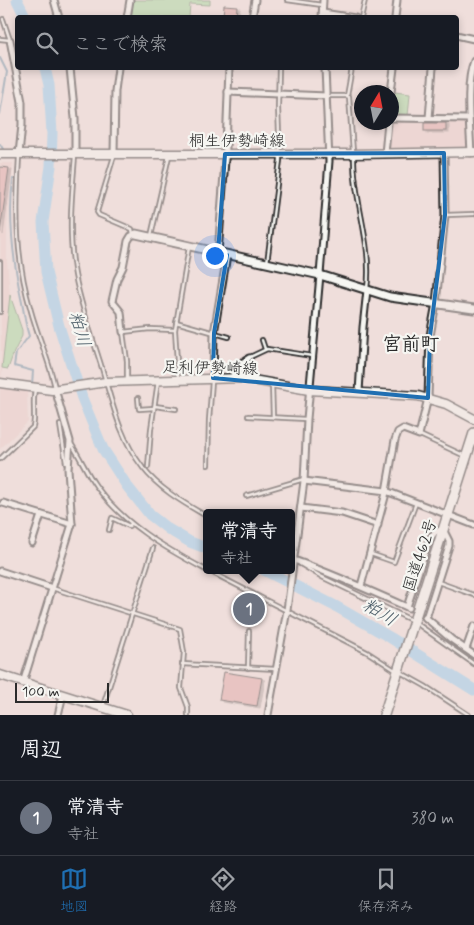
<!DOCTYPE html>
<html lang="ja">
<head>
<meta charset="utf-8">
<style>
  :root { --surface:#171b24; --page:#20242c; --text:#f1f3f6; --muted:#9ea1a6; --line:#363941; --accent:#1f6fb2 }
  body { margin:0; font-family:Mynerve,"Klee One",sans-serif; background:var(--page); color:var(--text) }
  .compass { position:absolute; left:354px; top:85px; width:45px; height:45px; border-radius:50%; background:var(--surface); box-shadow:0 2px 8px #0003; rotate:10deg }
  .scale { position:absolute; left:15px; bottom:12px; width:94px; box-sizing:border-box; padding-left:5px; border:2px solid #2b2b2b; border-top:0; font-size:14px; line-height:18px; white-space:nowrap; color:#2b2b2b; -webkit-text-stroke:4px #f6f6f2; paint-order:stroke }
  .you { position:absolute; left:214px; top:255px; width:18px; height:18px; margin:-12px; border:4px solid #fff; border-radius:50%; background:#1a73e8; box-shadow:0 0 0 8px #1a73e833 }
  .badge { display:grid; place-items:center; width:32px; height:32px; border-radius:50%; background:var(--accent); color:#fff; font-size:16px; font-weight:700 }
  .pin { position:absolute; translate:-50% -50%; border:2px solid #fff; box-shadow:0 1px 5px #0006 }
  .popup { position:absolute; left:203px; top:509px; width:92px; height:65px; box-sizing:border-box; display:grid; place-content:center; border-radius:5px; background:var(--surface); filter:drop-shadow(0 1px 4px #0005); font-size:16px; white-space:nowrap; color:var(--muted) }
  .popup b { font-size:19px; color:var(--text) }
  .popup::after { content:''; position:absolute; left:50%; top:100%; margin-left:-10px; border:10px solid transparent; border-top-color:var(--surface) }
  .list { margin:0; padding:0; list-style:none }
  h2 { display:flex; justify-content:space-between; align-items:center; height:65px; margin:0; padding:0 20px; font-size:21px }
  h2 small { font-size:16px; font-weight:400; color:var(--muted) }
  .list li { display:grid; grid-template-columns:32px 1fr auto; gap:15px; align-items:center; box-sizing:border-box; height:75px; padding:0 20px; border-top:1px solid var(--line) }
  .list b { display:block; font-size:19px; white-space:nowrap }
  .list p { margin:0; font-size:16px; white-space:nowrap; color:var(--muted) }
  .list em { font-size:16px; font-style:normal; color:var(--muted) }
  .icon { flex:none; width:28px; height:28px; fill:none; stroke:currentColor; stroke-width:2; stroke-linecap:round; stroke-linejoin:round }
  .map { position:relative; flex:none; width:474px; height:715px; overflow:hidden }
  .search { position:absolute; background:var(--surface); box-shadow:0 2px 8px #0003; left:15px; right:15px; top:15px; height:55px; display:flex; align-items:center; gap:12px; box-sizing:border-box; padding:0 18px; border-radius:5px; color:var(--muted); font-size:19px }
  .sheet { height:140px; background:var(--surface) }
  nav { display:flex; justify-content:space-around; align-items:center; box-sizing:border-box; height:70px; border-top:1px solid var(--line); background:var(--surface); font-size:14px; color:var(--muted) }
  nav a { display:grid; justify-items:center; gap:2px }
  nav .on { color:var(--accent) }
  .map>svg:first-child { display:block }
  .built { fill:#eacdca }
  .green { fill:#a2d89c; stroke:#668264 }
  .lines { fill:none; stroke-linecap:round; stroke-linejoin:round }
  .stream { stroke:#688ba1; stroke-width:2 }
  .river { stroke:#90cbf0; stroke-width:11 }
  .building { fill:#e0a5a4; stroke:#2b2b2b; filter:url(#shadow) }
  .lane-casing { stroke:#2b2b2b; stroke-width:6 }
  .street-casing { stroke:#2b2b2b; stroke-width:9 }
  .secondary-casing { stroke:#2b2b2b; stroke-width:11 }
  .primary-casing { stroke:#2b2b2b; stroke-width:11 }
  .highway-casing { stroke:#2b2b2b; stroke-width:12 }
  .lane { stroke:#f6f6f2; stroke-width:2.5 }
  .street { stroke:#f6f6f2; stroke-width:5 }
  .secondary { stroke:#f6f6f2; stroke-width:7 }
  .primary { stroke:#f6f6f2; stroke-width:8 }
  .highway { stroke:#f6f6f2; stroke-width:9 }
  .marked { fill:none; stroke:#1f6fb2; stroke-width:4; stroke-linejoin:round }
  .labels { text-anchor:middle; stroke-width:4.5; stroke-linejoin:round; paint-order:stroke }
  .street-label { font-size:16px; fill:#2b2b2b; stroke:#f6f6f2 }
  .water-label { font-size:18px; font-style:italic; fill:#495b66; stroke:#f6f6f2 }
  .quarter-label { font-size:19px; font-weight:bold; fill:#2b2b2b; stroke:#f6f6f2 }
</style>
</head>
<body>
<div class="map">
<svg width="474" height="715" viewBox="0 0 474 715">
  <defs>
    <filter id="shadow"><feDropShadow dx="3" dy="2" stdDeviation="0" flood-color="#0004"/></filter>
  </defs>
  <rect width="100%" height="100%" fill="#efdedb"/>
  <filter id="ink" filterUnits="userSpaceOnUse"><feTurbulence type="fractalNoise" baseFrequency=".02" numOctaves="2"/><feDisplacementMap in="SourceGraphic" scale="10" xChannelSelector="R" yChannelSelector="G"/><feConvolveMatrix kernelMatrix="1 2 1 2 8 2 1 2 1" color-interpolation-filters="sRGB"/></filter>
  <g filter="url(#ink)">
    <!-- built -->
    <g class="built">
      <polygon points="392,122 467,122 469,148 388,149 390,123"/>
      <polygon points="0,163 13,163 7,225 7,260 10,295 1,380"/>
      <polygon points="0,387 27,391 28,422 0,449"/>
    </g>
    <!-- green -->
    <g class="green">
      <polygon points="133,0 210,0 210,5 190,4 189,17 131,17"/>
      <polygon points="395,92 410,94 408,116 394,116 392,113"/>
      <polygon points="10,295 22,330 22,336 14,352 8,369 2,368"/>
    </g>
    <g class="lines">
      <!-- stream -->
      <g class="stream">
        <polyline points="0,58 7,72 0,114"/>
        <polyline points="0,144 3,149"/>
        <path d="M13,179C8,218 13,259 21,298C24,311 25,324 29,336L16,353L14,366L33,371L32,385"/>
      </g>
      <!-- river -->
      <g class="river">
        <polyline points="17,0 26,18"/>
        <polyline points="45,68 49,85 52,133 51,166 43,222 46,272 59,326 82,398 103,449 127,486 150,515 168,529 190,542 206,548"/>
        <polyline points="264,570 337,607 391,638 474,690"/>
      </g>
    </g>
    <!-- building -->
    <g class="building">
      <polygon points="224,5 237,6 236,18 223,16"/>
      <rect x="424" y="123" width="22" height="8"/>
      <polygon points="0,167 9,168 0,233"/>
      <polygon points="245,605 254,605 253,614 245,613"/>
      <polygon points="224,672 262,678 257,706 219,700"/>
    </g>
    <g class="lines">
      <defs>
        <g id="lane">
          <polyline points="287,0 322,5"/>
          <polyline points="361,18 365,0"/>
          <polyline points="0,39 10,40 3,19"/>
          <polyline points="352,68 347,96 349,97 353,152"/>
          <polyline points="327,96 347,96"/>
          <path d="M19,156C16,211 15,257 31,311C38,337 50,362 55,388"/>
          <path d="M75,156C72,193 68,231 74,269C80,308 96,345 106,382C115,414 123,442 143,468C159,489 184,503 206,516"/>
          <polyline points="114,156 97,212 99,215 132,229 133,234"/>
          <path d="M354,156C353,200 373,244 367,289"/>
          <polyline points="446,215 474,214"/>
          <polyline points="151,236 169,156"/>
          <polyline points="0,262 0,312"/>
          <polyline points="267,263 280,160 278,107 279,68"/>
          <polyline points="176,322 229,337"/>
          <polyline points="262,340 265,349"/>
          <polyline points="250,357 267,349 312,356"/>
          <polyline points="178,378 175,330 189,247"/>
          <polyline points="127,379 127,361 123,332 150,329 174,330"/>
          <polyline points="272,384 273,417"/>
          <polyline points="138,398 139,409 154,408"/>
          <polyline points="155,406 176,409"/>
          <polyline points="248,416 306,419"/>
          <polyline points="60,425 66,463"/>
          <polyline points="420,435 465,456"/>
          <path d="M70,442C80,456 86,472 96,486C124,525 165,548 206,570"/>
          <path d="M0,459L33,427C36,415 32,403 35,390"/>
          <polyline points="208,465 209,420 212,381"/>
          <polyline points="148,467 151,429 158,381"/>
          <polyline points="246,496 304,479"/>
          <polyline points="109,530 112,518 129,526 131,524"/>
          <polyline points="371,554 394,562 416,503"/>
          <polyline points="300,564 322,577 411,620"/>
          <polyline points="207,570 367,652 395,670"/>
          <polyline points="438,582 474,595"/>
          <polyline points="52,588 180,629 184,652 181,688 188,707 188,715"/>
          <polyline points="416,623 474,664"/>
          <polyline points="182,664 276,669"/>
          <polyline points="248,668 249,631"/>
          <polyline points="400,672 425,686 469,715"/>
          <polyline points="103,706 153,548"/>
        </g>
        <g id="street">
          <polyline points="54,0 59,18"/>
          <polyline points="323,13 355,18"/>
          <polyline points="127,18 130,0"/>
          <polyline points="252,18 255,0"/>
          <polyline points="322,18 323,0"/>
          <polyline points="395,18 397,0"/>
          <polyline points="456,35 474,39"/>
          <polyline points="10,40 22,102 22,125 19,154"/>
          <polyline points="70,68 75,118 75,154"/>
          <polyline points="228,92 327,96"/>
          <polyline points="391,92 394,68"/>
          <polyline points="392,118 469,119"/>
          <polyline points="429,118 433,68"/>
          <path d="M471,153C470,129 465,82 474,61"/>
          <polyline points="114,154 115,91 118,68"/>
          <polyline points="385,154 388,122"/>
          <polyline points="218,253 226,147 229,68"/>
          <polyline points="123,332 121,312 112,301 117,279 123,267 128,241 131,236 136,234"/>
          <polyline points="213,378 214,333 227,255"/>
          <polyline points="233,378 234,368 249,358"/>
          <polyline points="359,392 363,327 367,290"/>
          <polyline points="304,481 386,491 474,525"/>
          <polyline points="3,503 72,524"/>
          <polyline points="301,508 342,513 378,525"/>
          <polyline points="32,543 41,515"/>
          <path d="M294,560C333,574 371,591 409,608"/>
          <polyline points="0,571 52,588"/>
          <polyline points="361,586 385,497 395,440 398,432 403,429 419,435 428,398 430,336 436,303 445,215 444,153"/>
          <polyline points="407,607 429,540 435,532 443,529 449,541 449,546 426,618"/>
          <polyline points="425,617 451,639 474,655"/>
          <polyline points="466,649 474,626"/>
          <polyline points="23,683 72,524 68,469 70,441 55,389"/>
          <polyline points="58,715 63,695"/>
          <polyline points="268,715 287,610 304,481 307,419 320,275 329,161 325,68"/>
        </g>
        <polyline id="secondary" points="136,234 320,275 390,297 474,309"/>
        <g id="primary">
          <polyline points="0,154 353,154 474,152"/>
          <polyline points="0,383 52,390 106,382 242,378 309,390 418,396 446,404 474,419"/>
          <polyline points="0,675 127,715"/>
        </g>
        <polyline id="highway" points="384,715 474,433"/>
      </defs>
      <!-- lane casing -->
      <use href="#lane" class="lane-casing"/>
      <!-- street casing -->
      <use href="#street" class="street-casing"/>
      <!-- secondary casing -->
      <use href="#secondary" class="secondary-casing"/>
      <!-- primary casing -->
      <use href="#primary" class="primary-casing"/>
      <!-- highway casing -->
      <use href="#highway" class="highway-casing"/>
      <!-- lane -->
      <use href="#lane" class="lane"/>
      <!-- street -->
      <use href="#street" class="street"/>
      <!-- secondary -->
      <use href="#secondary" class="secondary"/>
      <!-- primary -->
      <use href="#primary" class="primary"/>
      <!-- highway -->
      <use href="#highway" class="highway"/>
    </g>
  </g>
  <!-- marked area -->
  <path d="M0 0H474V715H0ZM444,153L445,215L430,336L428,398L213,378L214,333L227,255L218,253L225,154Z" fill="#efdedb" fill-opacity=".55" fill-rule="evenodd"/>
  <path class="marked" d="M444,153L445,215L430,336L428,398L213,378L214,333L227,255L218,253L225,154Z"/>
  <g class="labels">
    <!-- street labels -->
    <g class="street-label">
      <text x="237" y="146">桐生伊勢崎線</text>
      <text transform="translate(210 367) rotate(1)" y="6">足利伊勢崎線</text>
      <text transform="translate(419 555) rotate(-72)" y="6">国道462号</text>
    </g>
    <!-- water labels -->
    <g class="water-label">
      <text transform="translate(80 329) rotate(74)" y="6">粕川</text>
      <text transform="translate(380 612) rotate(31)" y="6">粕川</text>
    </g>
    <!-- quarter labels -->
    <g class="quarter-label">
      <text x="411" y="350">宮前町</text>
    </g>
  </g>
</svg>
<svg class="compass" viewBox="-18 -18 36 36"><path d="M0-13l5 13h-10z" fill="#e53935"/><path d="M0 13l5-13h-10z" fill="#9ea1a6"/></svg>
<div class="scale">100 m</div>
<div class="you"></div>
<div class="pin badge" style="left:249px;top:609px;background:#6b7280">1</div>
<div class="popup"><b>常清寺</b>寺社</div>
<div class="search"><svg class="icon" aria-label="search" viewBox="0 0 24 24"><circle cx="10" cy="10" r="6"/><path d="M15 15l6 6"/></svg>ここで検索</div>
</div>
<section class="sheet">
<h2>周辺<small></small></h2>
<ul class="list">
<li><span class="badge" style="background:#6b7280">1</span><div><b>常清寺</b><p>寺社</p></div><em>380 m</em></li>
</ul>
</section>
<nav>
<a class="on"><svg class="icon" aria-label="map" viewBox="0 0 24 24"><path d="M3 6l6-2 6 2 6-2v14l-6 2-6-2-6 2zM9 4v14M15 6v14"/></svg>地図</a>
<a><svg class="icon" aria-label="directions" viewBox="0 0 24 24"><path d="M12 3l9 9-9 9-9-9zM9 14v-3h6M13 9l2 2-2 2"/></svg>経路</a>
<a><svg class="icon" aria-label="saved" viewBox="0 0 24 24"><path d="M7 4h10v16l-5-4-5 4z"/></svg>保存済み</a>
</nav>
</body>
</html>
